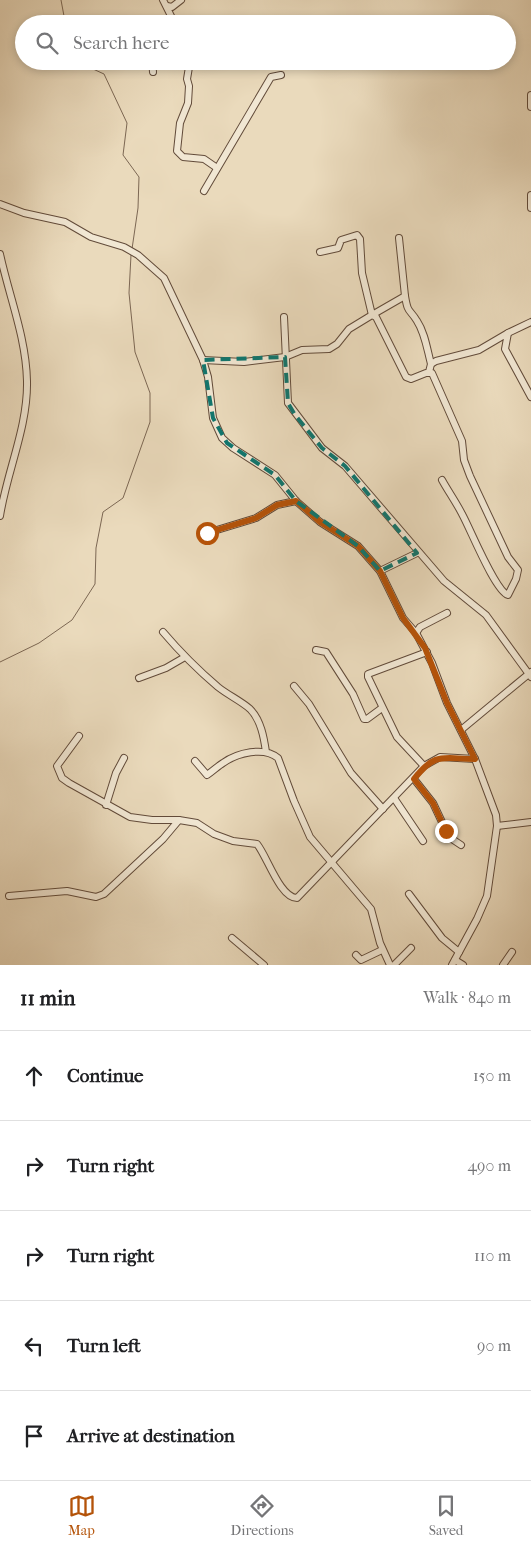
<!DOCTYPE html>
<html lang="en">
<head>
<meta charset="utf-8">
<style>
  :root { --surface:#fff; --page:#f2f2f2; --text:#202124; --muted:#757577; --line:#e0e0e0; --accent:#b45309 }
  body { margin:0; font-family:"IM FELL French Canon",serif; background:var(--page); color:var(--text) }
  .stop { position:absolute; width:15px; height:15px; margin:-11px; border:4px solid #b45309; border-radius:50%; background:#fff }
  .stop.end { background:#b45309; border-color:#fff; box-shadow:0 1px 5px #0008 }
  .list { margin:0; padding:0; list-style:none }
  h2 { display:flex; justify-content:space-between; align-items:center; height:65px; margin:0; padding:0 20px; font-size:21px }
  h2 small { font-size:16px; font-weight:400; color:var(--muted) }
  .list li { display:grid; grid-template-columns:32px 1fr auto; gap:15px; align-items:center; box-sizing:border-box; height:90px; padding:0 20px; border-top:1px solid var(--line) }
  .list b { display:block; font-size:19px; white-space:nowrap }
  .list em { font-size:16px; font-style:normal; color:var(--muted) }
  .icon { flex:none; width:28px; height:28px; fill:none; stroke:currentColor; stroke-width:2; stroke-linecap:round; stroke-linejoin:round }
  .map { position:relative; flex:none; width:531px; height:965px; overflow:hidden }
  .search { position:absolute; background:var(--surface); box-shadow:0 2px 8px #0003; left:15px; right:15px; top:15px; height:55px; display:flex; align-items:center; gap:12px; box-sizing:border-box; padding:0 18px; border-radius:28px; color:var(--muted); font-size:19px }
  .sheet { height:515px; background:var(--surface) }
  nav { display:flex; justify-content:space-around; align-items:center; box-sizing:border-box; height:70px; border-top:1px solid var(--line); background:var(--surface); font-size:14px; color:var(--muted) }
  nav a { display:grid; justify-items:center; gap:2px }
  nav .on { color:var(--accent) }
  .map>svg:first-child { display:block }
  .lines { fill:none; stroke-linecap:round; stroke-linejoin:round }
  .stream { stroke:#7c6753; stroke-width:1 }
  .minor-casing { stroke:#624b3a; stroke-width:8 }
  .minor { stroke:#f1e7d3; stroke-width:6 }
  .route { stroke:#b45309; stroke-width:6 }
  .marked { fill:none; stroke:#0f766e; stroke-width:4; stroke-dasharray:10 6; stroke-linejoin:round }
</style>
</head>
<body>
<div class="map">
<svg width="531" height="965" viewBox="0 0 531 965">
  <rect width="100%" height="100%" fill="#eadabc"/>
  <filter id="stains"><feTurbulence type="fractalNoise" baseFrequency=".004" numOctaves="4"/><feColorMatrix values="0 0 0 0 .2 0 0 0 0 .09 0 0 0 0 .02 0 0 0 .5 -.17"/></filter>
  <radialGradient id="worn" r=".72"><stop offset=".6" stop-color="#630" stop-opacity="0"/><stop offset="1" stop-color="#630" stop-opacity=".3"/></radialGradient>
  <g class="lines">
    <!-- stream -->
    <g class="stream">
      <polyline points="61,0 64,16 68,24"/>
      <polyline points="88,61 93,69 104,74 127,123 123,155 139,177 138,208 132,249"/>
      <polyline points="0,662 39,643 72,620 95,584 96,548 103,512 123,498 150,422 150,393 135,352 129,293 131,255"/>
    </g>
    <defs>
      <g id="minor">
        <polyline points="163,0 171,16 169,24"/>
        <polyline points="167,6 172,7 181,0"/>
        <polyline points="152,61 153,72"/>
        <polyline points="190,61 187,79 189,86 188,103 180,123 177,151 183,157 204,159 217,168"/>
        <polyline points="531,95 531,107"/>
        <polyline points="204,191 271,77 281,75"/>
        <polyline points="531,195 531,208"/>
        <polyline points="0,204 24,213 65,222 91,237 124,247 138,255 164,278 203,360 208,377 213,418 222,438 233,448 275,475 296,501 320,522 358,546 380,571 403,618 416,633 432,663 447,703 475,759 496,815 497,826 487,896 477,919 452,965"/>
        <polyline points="320,252 338,248 341,240 357,235 360,239 362,273 372,315 405,296 399,238"/>
        <path d="M0,254C9,296 26,337 27,381C28,427 7,471 0,516"/>
        <path d="M405,296C408,314 409,308 417,321C425,333 427,349 431,364"/>
        <polyline points="284,317 288,403 322,448 345,466 444,581 486,615 531,677"/>
        <polyline points="508,333 531,322"/>
        <path d="M203,360L244,362L285,357L302,350L329,349L337,344L349,329L372,315L376,317L406,377L411,379L426,373H432L462,441L464,460L470,476L508,557L518,570L516,579L508,595C495,591 470,528 462,514C456,502 448,491 442,480"/>
        <polyline points="429,372 431,364 436,361 479,350 508,333 505,349 531,397"/>
        <polyline points="207,533 256,518 277,505 296,501"/>
        <polyline points="380,571 417,553"/>
        <path d="M163,632C180,652 198,670 218,687C228,695 241,701 250,709C261,720 264,738 266,752"/>
        <polyline points="416,633 420,627 447,613"/>
        <polyline points="316,650 326,652 353,694 364,719 367,719 382,708"/>
        <polyline points="139,678 166,668 185,657"/>
        <polyline points="294,686 309,704 351,773 383,809"/>
        <polyline points="461,730 531,672"/>
        <path d="M195,761L207,775C213,771 218,766 223,763C237,753 264,746 278,758L294,801L310,837L371,909L380,943L390,965"/>
        <polyline points="424,766 397,737 368,677 368,674 427,652"/>
        <polyline points="414,779 433,803 449,837 461,845"/>
        <polyline points="394,798 423,841"/>
        <polyline points="106,805 116,773 124,758"/>
        <path d="M179,820L197,823L214,834L233,841L257,844C267,856 280,898 297,898L424,766L440,757L475,759"/>
        <polyline points="497,826 531,822"/>
        <polyline points="409,894 442,938 459,952"/>
        <polyline points="9,896 67,891 96,897 104,894 163,839 179,820 152,820 130,817 69,783 62,778 57,766 79,736"/>
        <polyline points="232,938 264,965"/>
        <polyline points="356,955 361,960 382,950"/>
        <polyline points="455,960 463,965"/>
        <polyline points="394,965 411,948"/>
        <polyline points="503,965 512,952"/>
      </g>
    </defs>
    <!-- minor casing -->
    <use href="#minor" class="minor-casing"/>
    <!-- minor -->
    <use href="#minor" class="minor"/>
  </g>
  <g class="lines">
    <!-- route -->
    <path class="route" d="M207,533L256,518L277,505L296,501L320,522L358,546L380,571L403,618L425,648L447,703L475,759C443,759 436,751 414,779L433,803L446,831"/>
  </g>
  <!-- marked area -->
  <path class="marked" d="M285,357L288,403L295,415L322,448L345,466L417,553L380,571L358,546L296,501L275,475L227,443L213,418L203,360Z"/>
  <rect width="100%" height="100%" filter="url(#stains)"/>
  <rect width="100%" height="100%" fill="url(#worn)"/>
</svg>
<div class="stop" style="left:207px;top:533px"></div>
<div class="stop end" style="left:446px;top:831px"></div>
<div class="search"><svg class="icon" aria-label="search" viewBox="0 0 24 24"><circle cx="10" cy="10" r="6"/><path d="M15 15l6 6"/></svg>Search here</div>
</div>
<section class="sheet">
<h2>11 min<small>Walk · 840 m</small></h2>
<ul class="list">
<li><svg class="icon" aria-label="ahead" viewBox="0 0 24 24"><path d="M12 20V5M6 11l6-6 6 6"/></svg><div><b>Continue</b></div><em>150 m</em></li>
<li><svg class="icon" aria-label="right" viewBox="0 0 24 24"><path d="M7 20v-9h11M14 6l5 5-5 5"/></svg><div><b>Turn right</b></div><em>490 m</em></li>
<li><svg class="icon" aria-label="right" viewBox="0 0 24 24"><path d="M7 20v-9h11M14 6l5 5-5 5"/></svg><div><b>Turn right</b></div><em>110 m</em></li>
<li><svg class="icon" aria-label="left" viewBox="0 0 24 24"><path d="M17 20v-9H6M10 6l-5 5 5 5"/></svg><div><b>Turn left</b></div><em>90 m</em></li>
<li><svg class="icon" aria-label="arrive" viewBox="0 0 24 24"><path d="M6 21V4h12l-3 4 3 4H6"/></svg><div><b>Arrive at destination</b></div></li>
</ul>
</section>
<nav>
<a class="on"><svg class="icon" aria-label="map" viewBox="0 0 24 24"><path d="M3 6l6-2 6 2 6-2v14l-6 2-6-2-6 2zM9 4v14M15 6v14"/></svg>Map</a>
<a><svg class="icon" aria-label="directions" viewBox="0 0 24 24"><path d="M12 3l9 9-9 9-9-9zM9 14v-3h6M13 9l2 2-2 2"/></svg>Directions</a>
<a><svg class="icon" aria-label="saved" viewBox="0 0 24 24"><path d="M7 4h10v16l-5-4-5 4z"/></svg>Saved</a>
</nav>
</body>
</html>
